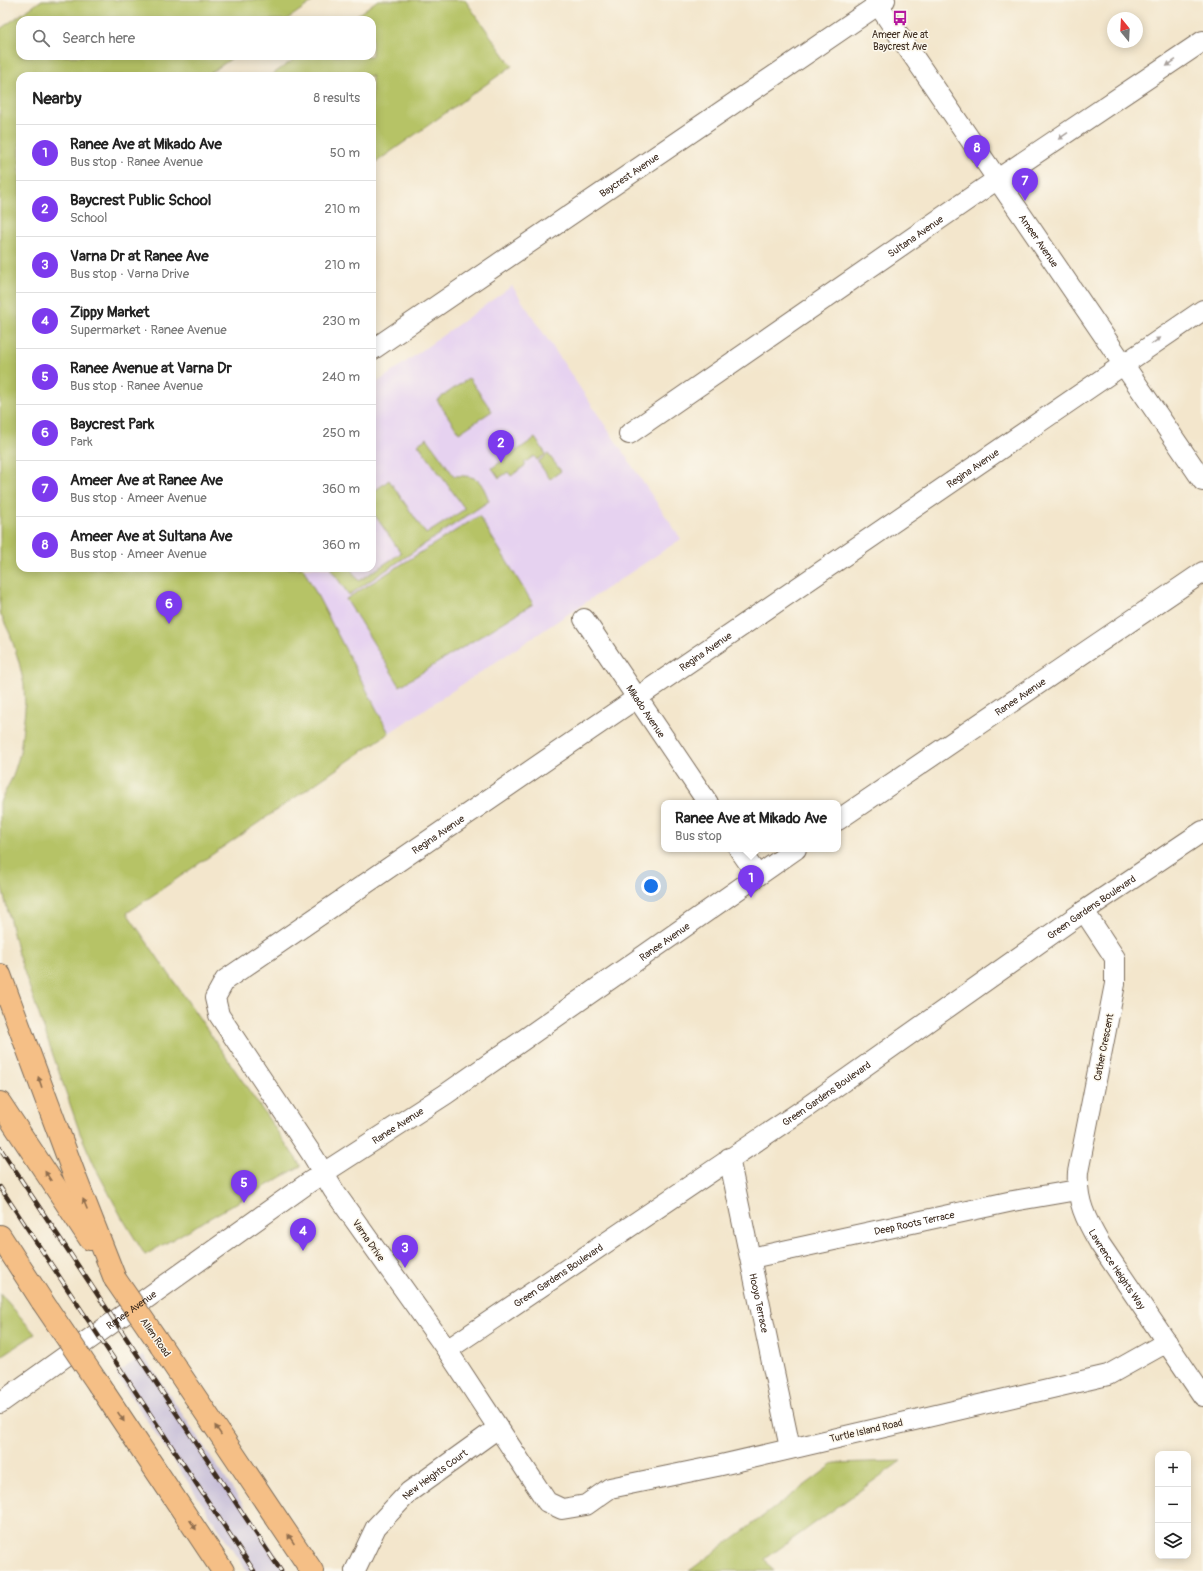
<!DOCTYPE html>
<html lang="en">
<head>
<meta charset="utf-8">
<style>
  :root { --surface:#fff; --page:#f2f2f2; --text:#222; --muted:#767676; --line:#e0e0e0; --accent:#7c3aed }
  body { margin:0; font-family:Pangolin,sans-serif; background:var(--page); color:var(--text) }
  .controls { position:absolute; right:12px; bottom:12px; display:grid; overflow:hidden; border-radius:8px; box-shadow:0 2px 10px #0003 }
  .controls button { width:36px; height:36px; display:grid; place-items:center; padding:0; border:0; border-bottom:1px solid var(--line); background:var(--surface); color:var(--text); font:20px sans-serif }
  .compass { position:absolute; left:1107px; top:12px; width:36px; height:36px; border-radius:50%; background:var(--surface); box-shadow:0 2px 10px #0003; rotate:342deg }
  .you { position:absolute; left:651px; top:886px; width:14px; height:14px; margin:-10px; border:3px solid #fff; border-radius:50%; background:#1a73e8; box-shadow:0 0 0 6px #1a73e833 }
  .badge { display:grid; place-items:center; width:26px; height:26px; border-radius:50%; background:var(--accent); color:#fff; font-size:13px; font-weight:700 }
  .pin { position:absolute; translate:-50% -33px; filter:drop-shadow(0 1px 2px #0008) }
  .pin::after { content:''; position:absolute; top:21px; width:14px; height:12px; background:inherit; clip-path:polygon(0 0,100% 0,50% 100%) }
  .popup { position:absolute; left:661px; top:800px; width:180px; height:52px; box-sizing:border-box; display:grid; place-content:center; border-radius:8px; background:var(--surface); filter:drop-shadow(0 1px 3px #0005); font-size:13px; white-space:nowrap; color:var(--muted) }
  .popup b { font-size:15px; color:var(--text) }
  .popup::after { content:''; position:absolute; left:50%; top:100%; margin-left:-8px; border:8px solid transparent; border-top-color:var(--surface) }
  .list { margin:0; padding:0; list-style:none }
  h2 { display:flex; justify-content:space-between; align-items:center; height:52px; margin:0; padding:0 16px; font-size:17px }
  h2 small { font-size:13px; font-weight:400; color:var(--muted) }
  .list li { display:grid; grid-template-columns:26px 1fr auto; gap:12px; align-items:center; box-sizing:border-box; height:56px; padding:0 16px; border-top:1px solid var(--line) }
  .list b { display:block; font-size:15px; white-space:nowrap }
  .list p { margin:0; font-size:13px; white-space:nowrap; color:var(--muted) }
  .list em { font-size:13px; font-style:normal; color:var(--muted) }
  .icon { flex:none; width:22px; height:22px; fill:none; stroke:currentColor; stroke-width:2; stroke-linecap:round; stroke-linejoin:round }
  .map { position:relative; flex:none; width:1203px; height:1571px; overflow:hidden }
  .search { position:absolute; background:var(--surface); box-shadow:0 2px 10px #0003; left:16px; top:16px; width:360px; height:44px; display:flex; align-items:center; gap:10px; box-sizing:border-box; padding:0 14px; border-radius:12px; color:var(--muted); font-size:15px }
  .panel { position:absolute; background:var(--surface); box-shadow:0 2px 10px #0003; left:16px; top:72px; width:360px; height:500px; border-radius:12px }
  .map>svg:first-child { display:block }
  .built { fill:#e6d2f0 }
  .industrial { fill:#c8bfd8 }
  .green { fill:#b6c366; stroke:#787642 }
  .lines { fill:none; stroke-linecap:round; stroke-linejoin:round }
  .minor-casing { stroke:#7b6c5b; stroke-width:22 }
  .highway-casing { stroke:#7b6c5b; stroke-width:24 }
  .minor { stroke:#fff; stroke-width:20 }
  .highway { stroke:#f5bf86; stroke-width:22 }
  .rail-casing { stroke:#3b2a1e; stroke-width:4.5 }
  .rail { stroke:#fbf7ec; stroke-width:3; stroke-dasharray:9; stroke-linecap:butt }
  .highway-bridge-casing { stroke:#7b6c5b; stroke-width:24; stroke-linecap:butt }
  .highway-bridge { stroke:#f5bf86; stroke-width:22 }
  .oneway { fill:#a79f9a }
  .oneway2 { fill:#8f6d4d }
  .labels { text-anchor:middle; stroke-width:3; stroke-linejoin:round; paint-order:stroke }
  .poi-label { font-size:10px; fill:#3b2a1e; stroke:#fbf7ec }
  .street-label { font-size:10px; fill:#3b2a1e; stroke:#fbf7ec }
</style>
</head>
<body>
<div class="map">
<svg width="1203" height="1571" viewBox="0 0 1203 1571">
  <rect width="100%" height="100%" fill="#fbf7ec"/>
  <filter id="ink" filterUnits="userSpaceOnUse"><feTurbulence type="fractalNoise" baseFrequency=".025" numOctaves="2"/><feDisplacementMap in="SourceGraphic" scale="8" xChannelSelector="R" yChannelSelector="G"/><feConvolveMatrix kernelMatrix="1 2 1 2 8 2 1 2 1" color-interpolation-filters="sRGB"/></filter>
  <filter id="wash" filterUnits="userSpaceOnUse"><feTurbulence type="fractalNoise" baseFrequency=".012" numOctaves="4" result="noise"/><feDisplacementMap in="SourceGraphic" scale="16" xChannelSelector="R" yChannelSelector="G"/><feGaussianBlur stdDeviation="0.9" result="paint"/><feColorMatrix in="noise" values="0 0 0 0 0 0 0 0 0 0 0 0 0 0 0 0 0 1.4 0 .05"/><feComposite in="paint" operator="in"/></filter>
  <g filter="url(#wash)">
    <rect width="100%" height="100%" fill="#f3e6cc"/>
    <!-- built -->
    <polygon class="built" points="512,286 681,539 389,733 303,568 372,568 372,386"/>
    <!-- industrial -->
    <polygon class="industrial" points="143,1355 256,1524 287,1571 247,1571 116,1374"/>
    <!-- green -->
    <g class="green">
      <polygon points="42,0 315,0 286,20 20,20 20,56 235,56 206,76 20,76 20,568 303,568 389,733 127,913 301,1166 145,1255 121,1216 96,1169 80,1133 18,954 0,879 0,802 13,776 20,753 25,709 24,685 19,662 10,634 0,613 0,29"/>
      <polygon points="378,0 465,0 512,66 372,165 372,76 270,76 299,56 372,56 372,20 350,20"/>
      <polygon points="469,378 492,411 459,433 437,400"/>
      <path d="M427,438L454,476C477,475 481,479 489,501L349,595L330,568H350L359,581L401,553L372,511V493L389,480L426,534L465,509L418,444Z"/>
      <polygon points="535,438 546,454 537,460 534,456 524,463 526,465 511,476 508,472 499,478 492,468"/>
      <polygon points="548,454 561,471 550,479 538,462"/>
      <polygon points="479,516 533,604 400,686 346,599"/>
      <polygon points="0,1293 35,1334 0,1357"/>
      <polygon points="901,1461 765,1559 773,1571 689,1571 835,1463"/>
    </g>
  </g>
  <g filter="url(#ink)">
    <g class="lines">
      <defs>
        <g id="minor">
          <path id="s1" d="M875,0L1203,481"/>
          <path id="s2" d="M372,350L885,0"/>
          <path id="s3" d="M629,434L983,189L1203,41"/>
          <path id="s4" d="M584,619L708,803"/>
          <path id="s5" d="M838,820L1203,572"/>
          <polyline points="739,849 757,875"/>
          <path id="s6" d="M1084,911L1115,958V984L1078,1172C1076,1201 1086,1220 1100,1244L1203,1396"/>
          <path id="s7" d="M729,1158L790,1448"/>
          <path id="s8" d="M751,1258L1013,1201L1077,1190"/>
          <path id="s9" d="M1167,1342L1108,1375L717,1466L610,1488L586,1505L562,1509L547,1502L447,1350L334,1191L313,1156L219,1015L215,998L225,980L1203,310"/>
          <path id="s10" d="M447,1350L807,1107L1084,911L1203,831"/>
          <path id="s11" d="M0,1403L308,1183L446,1094L796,849"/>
          <path id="s12" d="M355,1571L376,1527L409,1492L498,1428"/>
        </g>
        <g id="highway">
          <polyline points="0,975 77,1182 115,1279"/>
          <polyline points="0,1103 90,1239"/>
          <polyline points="0,1236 42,1301"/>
          <polyline points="161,1346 312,1571"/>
          <polyline points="99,1385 223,1571"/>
        </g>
      </defs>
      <!-- minor casing -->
      <use href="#minor" class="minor-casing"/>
      <!-- highway casing -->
      <use href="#highway" class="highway-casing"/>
      <!-- minor -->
      <use href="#minor" class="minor"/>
      <!-- highway -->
      <use href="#highway" class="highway"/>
      <defs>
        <g id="rail">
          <polyline points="0,1148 281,1571"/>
          <polyline points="0,1187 254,1571"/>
        </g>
      </defs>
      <!-- rail casing -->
      <use href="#rail" class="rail-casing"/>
      <!-- rail -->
      <use href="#rail" class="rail"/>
      <defs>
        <g id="highway-bridge">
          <polyline points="115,1279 161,1346"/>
          <polyline points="42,1301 99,1385"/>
        </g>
      </defs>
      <!-- highway-bridge casing -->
      <use href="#highway-bridge" class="highway-bridge-casing"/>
      <!-- highway-bridge -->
      <use href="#highway-bridge" class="highway-bridge"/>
    </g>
    <!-- one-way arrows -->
    <defs><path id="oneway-solid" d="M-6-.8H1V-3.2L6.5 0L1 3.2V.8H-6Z"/></defs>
    <g class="oneway">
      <use href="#oneway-solid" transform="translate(1171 63) rotate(146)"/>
      <use href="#oneway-solid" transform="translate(1063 136) rotate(146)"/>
      <use href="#oneway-solid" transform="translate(1156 341) rotate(-34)"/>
    </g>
    <g class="oneway2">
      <use href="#oneway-solid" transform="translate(40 1082) rotate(-109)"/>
      <use href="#oneway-solid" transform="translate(48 1176) rotate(-123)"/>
      <use href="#oneway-solid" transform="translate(85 1204) rotate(-112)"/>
      <use href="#oneway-solid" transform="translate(121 1417) rotate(56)"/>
      <use href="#oneway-solid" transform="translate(218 1430) rotate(-124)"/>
      <use href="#oneway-solid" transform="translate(193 1525) rotate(56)"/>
      <use href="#oneway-solid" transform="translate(291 1539) rotate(-124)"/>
    </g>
  </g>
  <!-- icons -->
  <defs>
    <symbol id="bus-bare" viewBox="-9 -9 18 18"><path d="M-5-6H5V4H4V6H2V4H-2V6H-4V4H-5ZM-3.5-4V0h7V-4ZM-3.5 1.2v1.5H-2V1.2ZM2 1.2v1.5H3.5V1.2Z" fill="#b5179e" stroke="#fbf7ec" stroke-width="2.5" paint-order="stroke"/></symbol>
  </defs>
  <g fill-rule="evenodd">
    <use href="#bus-bare" x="889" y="7" width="22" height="22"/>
  </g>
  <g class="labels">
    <!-- poi labels -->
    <g class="poi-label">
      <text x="900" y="38">Ameer Ave at<tspan x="900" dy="12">Baycrest Ave</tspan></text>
    </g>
    <!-- street labels -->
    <g class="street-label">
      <text dy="4" stroke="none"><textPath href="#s2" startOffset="311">Baycrest Avenue</textPath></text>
      <text dy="4" stroke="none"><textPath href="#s3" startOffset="348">Sultana Avenue</textPath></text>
      <text dy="4" stroke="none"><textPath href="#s1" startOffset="291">Ameer Avenue</textPath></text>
      <text dy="4" stroke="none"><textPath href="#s9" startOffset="2180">Regina Avenue</textPath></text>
      <text dy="4" stroke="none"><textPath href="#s9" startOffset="1856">Regina Avenue</textPath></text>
      <text dy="4" stroke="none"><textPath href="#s5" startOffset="220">Ranee Avenue</textPath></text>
      <text dy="4" stroke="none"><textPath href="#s4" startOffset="111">Mikado Avenue</textPath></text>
      <text dy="4" stroke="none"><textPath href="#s9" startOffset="1532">Regina Avenue</textPath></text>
      <text dy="4" stroke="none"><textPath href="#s10" startOffset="782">Green Gardens Boulevard</textPath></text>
      <text dy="4" stroke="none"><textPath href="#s11" startOffset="809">Ranee Avenue</textPath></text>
      <text transform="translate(1103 1047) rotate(-79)" y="4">Cather Crescent</text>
      <text dy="4" stroke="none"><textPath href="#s10" startOffset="458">Green Gardens Boulevard</textPath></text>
      <text dy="4" stroke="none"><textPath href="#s11" startOffset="485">Ranee Avenue</textPath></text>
      <text dy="4" stroke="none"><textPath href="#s8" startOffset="167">Deep Roots Terrace</textPath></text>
      <text transform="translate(369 1240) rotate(55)" y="4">Varna Drive</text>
      <text dy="4" stroke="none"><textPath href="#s6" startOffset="381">Lawrence Heights Way</textPath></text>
      <text dy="4" stroke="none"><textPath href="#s10" startOffset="134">Green Gardens Boulevard</textPath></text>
      <text dy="4" stroke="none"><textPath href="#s7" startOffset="148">Hooyo Terrace</textPath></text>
      <text dy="4" stroke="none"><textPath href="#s11" startOffset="161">Ranee Avenue</textPath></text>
      <text transform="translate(156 1337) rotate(55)" y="4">Allen Road</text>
      <text transform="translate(866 1430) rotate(-13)" y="4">Turtle Island Road</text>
      <text dy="4" stroke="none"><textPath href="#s12" startOffset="128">New Heights Court</textPath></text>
    </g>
  </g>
</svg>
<div class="controls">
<button>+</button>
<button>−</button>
<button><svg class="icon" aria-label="layers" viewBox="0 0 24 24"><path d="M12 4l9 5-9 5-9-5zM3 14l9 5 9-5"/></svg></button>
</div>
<svg class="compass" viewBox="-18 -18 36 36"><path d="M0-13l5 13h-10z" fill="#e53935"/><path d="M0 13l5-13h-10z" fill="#767676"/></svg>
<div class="you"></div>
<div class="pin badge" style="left:751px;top:898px">1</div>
<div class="popup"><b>Ranee Ave at Mikado Ave</b>Bus stop</div>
<div class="pin badge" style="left:501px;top:463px">2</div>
<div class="pin badge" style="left:405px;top:1268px">3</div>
<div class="pin badge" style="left:303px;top:1251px">4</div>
<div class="pin badge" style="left:244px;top:1203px">5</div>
<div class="pin badge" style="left:169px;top:624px">6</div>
<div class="pin badge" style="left:1025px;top:201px">7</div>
<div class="pin badge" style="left:977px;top:168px">8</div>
<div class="search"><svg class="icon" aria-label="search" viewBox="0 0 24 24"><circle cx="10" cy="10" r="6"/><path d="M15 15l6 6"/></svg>Search here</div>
<section class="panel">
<h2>Nearby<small>8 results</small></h2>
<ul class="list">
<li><span class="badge">1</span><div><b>Ranee Ave at Mikado Ave</b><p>Bus stop · Ranee Avenue</p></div><em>50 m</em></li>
<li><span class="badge">2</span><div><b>Baycrest Public School</b><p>School</p></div><em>210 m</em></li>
<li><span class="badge">3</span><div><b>Varna Dr at Ranee Ave</b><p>Bus stop · Varna Drive</p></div><em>210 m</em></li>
<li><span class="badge">4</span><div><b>Zippy Market</b><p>Supermarket · Ranee Avenue</p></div><em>230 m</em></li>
<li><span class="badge">5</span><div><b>Ranee Avenue at Varna Dr</b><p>Bus stop · Ranee Avenue</p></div><em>240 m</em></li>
<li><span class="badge">6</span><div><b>Baycrest Park</b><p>Park</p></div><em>250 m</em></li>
<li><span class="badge">7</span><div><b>Ameer Ave at Ranee Ave</b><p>Bus stop · Ameer Avenue</p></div><em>360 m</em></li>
<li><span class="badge">8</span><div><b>Ameer Ave at Sultana Ave</b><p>Bus stop · Ameer Avenue</p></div><em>360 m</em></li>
</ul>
</section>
</div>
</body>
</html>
